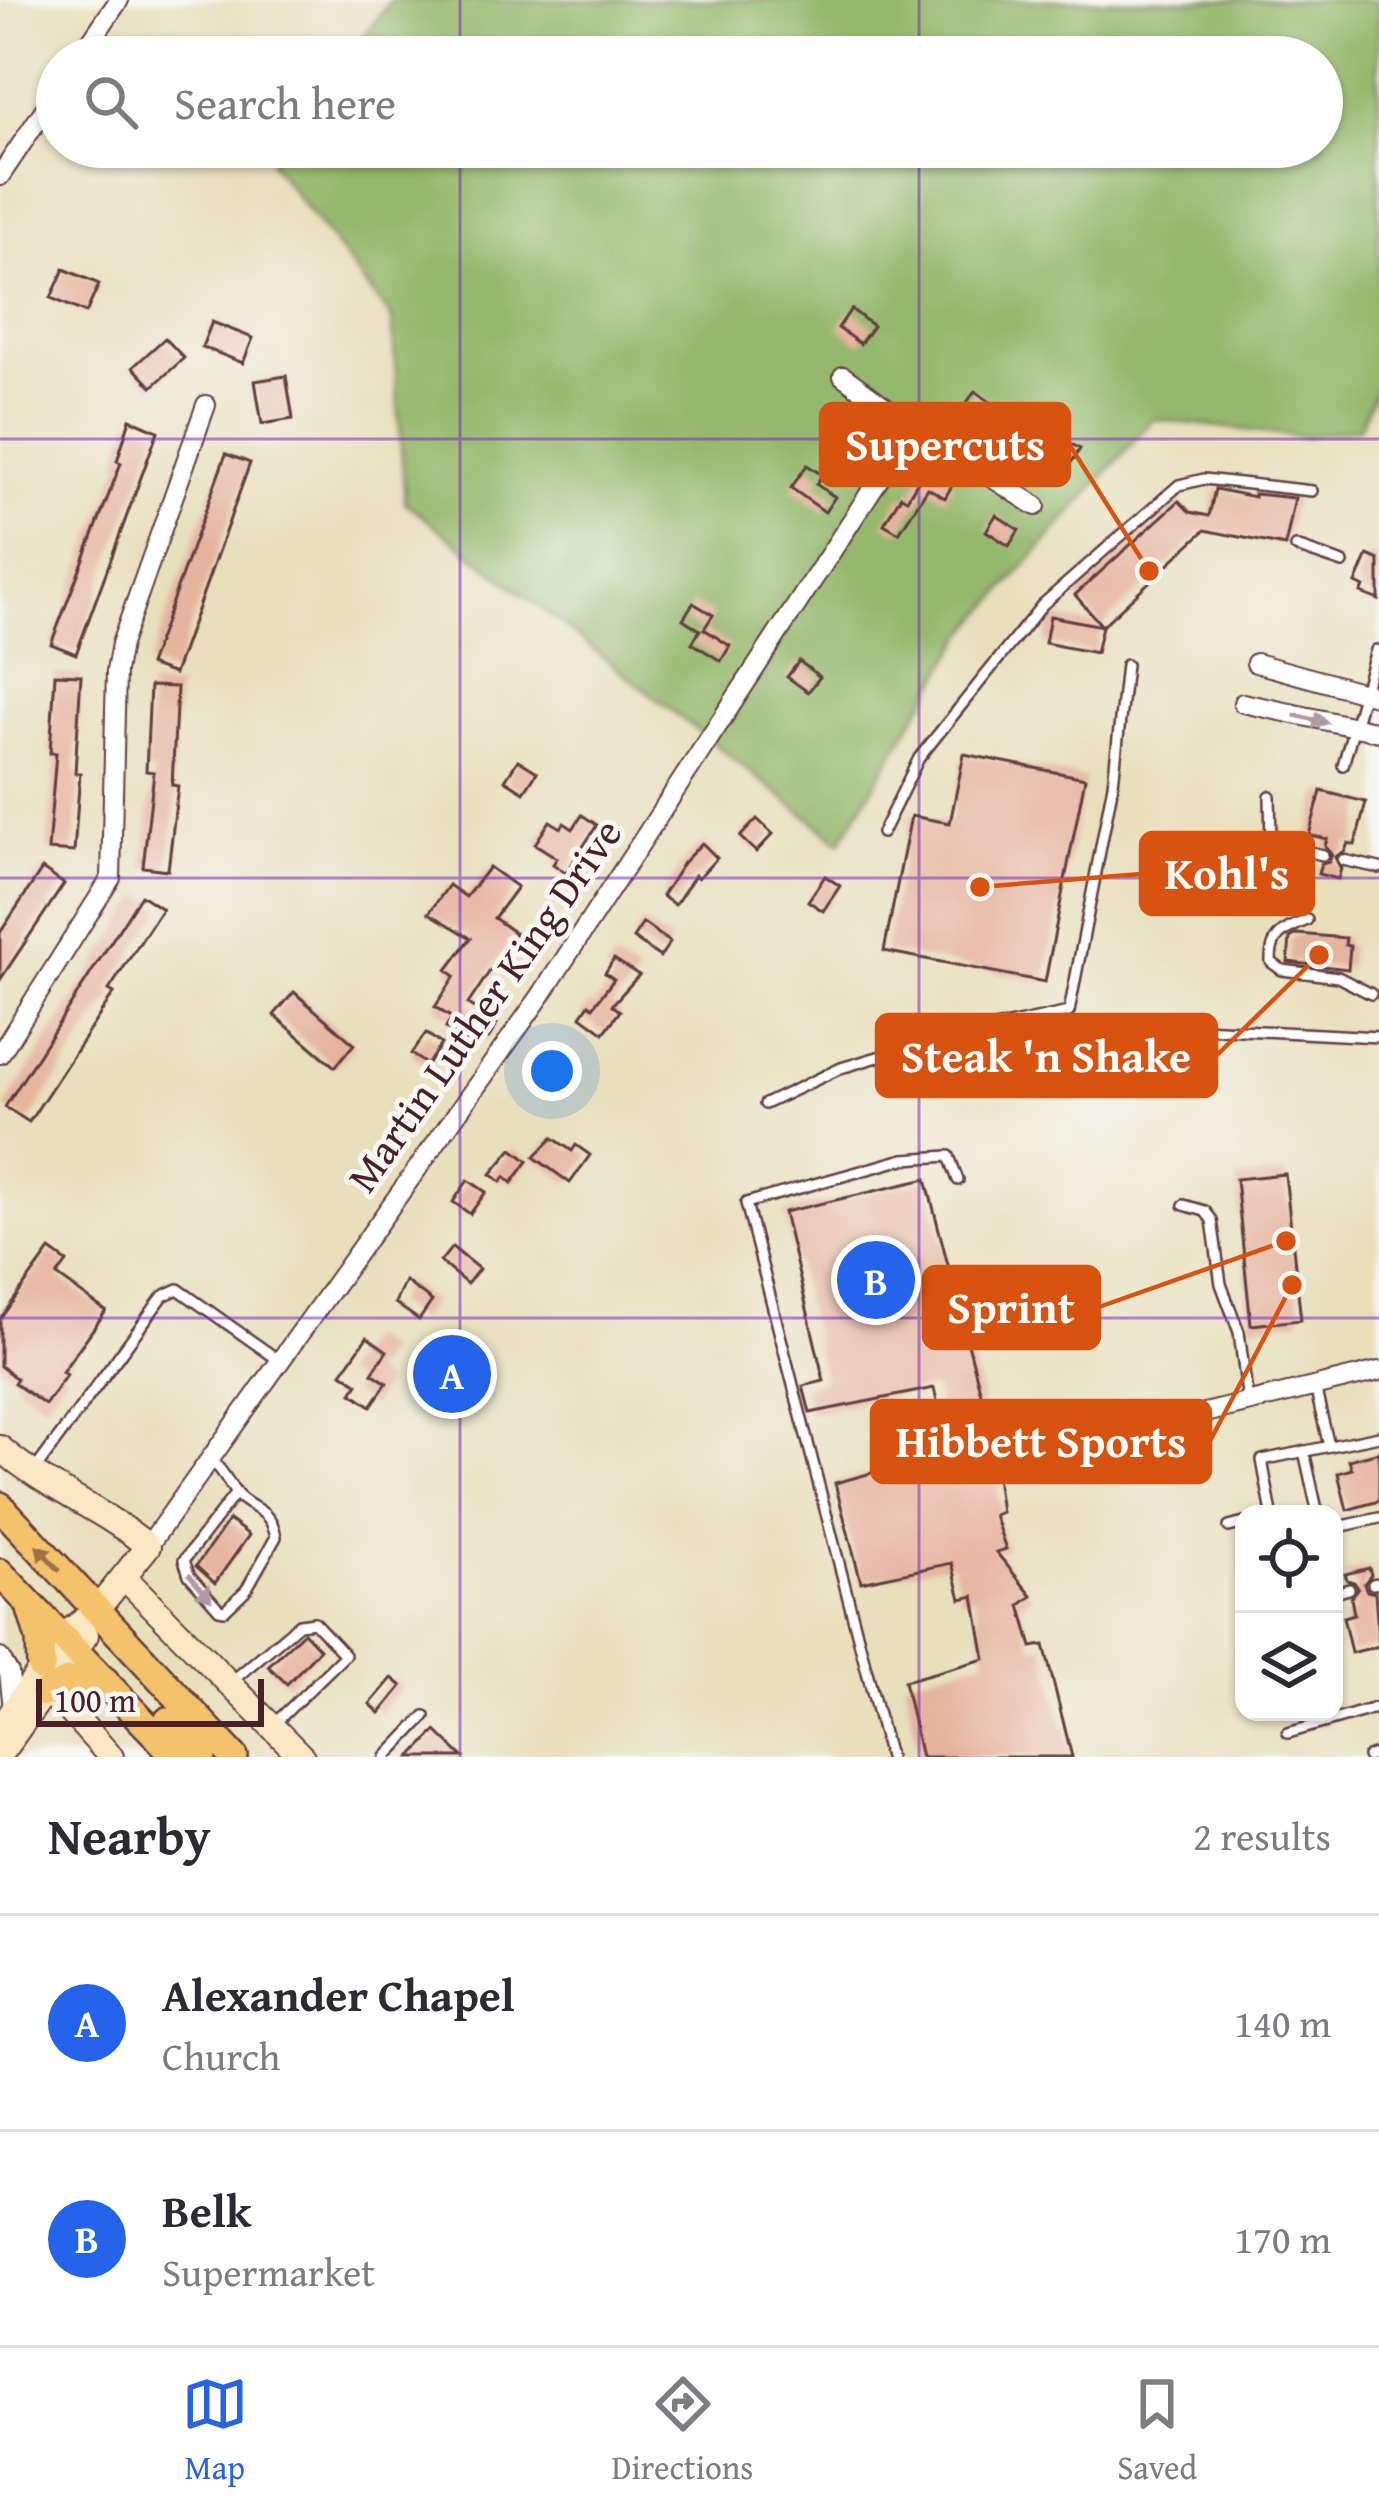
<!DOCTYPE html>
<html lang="en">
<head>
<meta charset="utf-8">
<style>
  :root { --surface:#fff; --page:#f2f2f3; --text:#2b2b33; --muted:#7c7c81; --line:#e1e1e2; --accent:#2563eb }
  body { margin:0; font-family:"Gentium Book Plus",serif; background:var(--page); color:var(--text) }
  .controls { position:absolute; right:36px; bottom:36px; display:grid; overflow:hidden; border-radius:24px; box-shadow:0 3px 9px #0004 }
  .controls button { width:108px; height:108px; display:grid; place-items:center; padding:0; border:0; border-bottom:3px solid var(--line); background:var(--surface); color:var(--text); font:60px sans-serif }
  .scale { position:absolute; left:36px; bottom:30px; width:228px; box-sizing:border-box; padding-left:12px; border:6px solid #4a1f2b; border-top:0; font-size:33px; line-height:42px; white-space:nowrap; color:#4a1f2b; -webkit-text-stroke:9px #f6f6f2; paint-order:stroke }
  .you { position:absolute; left:552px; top:1071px; width:42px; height:42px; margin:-30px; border:9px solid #fff; border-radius:50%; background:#1a73e8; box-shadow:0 0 0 18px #1a73e833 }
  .badge { display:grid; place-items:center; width:78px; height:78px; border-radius:50%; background:var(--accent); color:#fff; font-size:39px; font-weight:700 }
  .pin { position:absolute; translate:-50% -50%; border:6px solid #fff; box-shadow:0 3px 12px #0006 }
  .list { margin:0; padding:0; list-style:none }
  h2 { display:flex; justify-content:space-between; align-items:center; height:156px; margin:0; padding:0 48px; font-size:51px }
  h2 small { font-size:39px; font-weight:400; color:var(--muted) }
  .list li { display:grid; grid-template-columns:78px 1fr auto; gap:36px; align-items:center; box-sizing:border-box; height:216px; padding:0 48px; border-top:3px solid var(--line) }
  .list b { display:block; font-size:45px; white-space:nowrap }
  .list p { margin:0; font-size:39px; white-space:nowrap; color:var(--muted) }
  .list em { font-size:39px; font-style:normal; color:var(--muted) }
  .icon { flex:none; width:66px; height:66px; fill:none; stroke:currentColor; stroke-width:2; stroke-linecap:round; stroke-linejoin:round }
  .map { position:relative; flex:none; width:1379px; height:1757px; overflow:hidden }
  .search { position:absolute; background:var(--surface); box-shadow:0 3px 9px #0004; left:36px; right:36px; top:36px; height:132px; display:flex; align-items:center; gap:30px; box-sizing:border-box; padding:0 42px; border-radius:66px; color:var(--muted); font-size:45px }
  .sheet { height:588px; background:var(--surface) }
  nav { display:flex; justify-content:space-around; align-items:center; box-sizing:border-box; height:168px; border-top:3px solid var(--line); background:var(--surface); font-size:33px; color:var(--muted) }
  nav a { display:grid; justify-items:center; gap:6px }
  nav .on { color:var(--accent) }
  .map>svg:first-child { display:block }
  .forest { fill:#94b86c; stroke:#6f6c4c; stroke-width:3 }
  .building { fill:#e6b49e }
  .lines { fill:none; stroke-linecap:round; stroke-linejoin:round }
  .lane-casing { stroke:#623c41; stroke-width:14 }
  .street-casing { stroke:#623c41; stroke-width:22 }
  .secondary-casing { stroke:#623c41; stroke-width:28 }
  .primary-casing { stroke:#623c41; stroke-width:32 }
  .lane { stroke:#fff; stroke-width:9 }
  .street { stroke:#fff; stroke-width:18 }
  .secondary { stroke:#fbe7c3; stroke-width:24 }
  .primary { stroke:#f4c26a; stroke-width:27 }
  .oneway { fill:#ae9aa0 }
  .oneway2 { fill:#9f704a }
  .grid { fill:none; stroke:#7b2cbf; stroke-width:3; stroke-opacity:0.55 }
  .labels { text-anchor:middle; stroke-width:10; stroke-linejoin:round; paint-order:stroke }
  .street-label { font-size:42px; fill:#4a1f2b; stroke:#f6f6f2 }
  .leader { fill:none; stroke:#d8530f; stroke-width:4.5 }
  .callout-dot { fill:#d8530f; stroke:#f6f6f2; stroke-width:4.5 }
  .callout { fill:#d8530f; stroke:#d8530f; stroke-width:4.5 }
  .callout-label { font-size:45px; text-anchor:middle; font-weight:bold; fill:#fff }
</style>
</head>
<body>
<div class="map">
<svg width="1379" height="1757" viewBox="0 0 1379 1757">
  <rect width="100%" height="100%" fill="#f6f6f2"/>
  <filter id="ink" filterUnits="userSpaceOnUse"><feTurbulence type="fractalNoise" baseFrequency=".00833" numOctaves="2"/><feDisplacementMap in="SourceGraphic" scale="24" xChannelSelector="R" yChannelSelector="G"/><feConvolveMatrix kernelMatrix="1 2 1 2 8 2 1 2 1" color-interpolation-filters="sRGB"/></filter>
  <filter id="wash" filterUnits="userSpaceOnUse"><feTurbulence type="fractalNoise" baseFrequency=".004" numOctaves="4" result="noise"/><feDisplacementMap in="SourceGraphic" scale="48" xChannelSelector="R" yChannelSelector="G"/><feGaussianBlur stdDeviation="2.7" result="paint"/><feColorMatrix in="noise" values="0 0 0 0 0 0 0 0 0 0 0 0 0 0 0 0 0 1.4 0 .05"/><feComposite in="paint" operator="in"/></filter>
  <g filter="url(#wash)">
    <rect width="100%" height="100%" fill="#e8dfbb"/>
    <!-- forest -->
    <polygon class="forest" points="391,0 1379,0 1379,381 1359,428 1303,437 1153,419 964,636 840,842 405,502 392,318 270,162 281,147 1322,147 1322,57 349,57"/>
    <g id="blocks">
      <!-- building -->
      <g class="building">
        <polygon points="64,269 99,284 86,313 51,298"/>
        <polygon points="851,309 873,326 860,344 838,328"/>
        <polygon points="212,322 253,338 243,363 202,347"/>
        <polygon points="165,338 184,358 152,387 133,367"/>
        <polygon points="286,376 293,419 262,424 255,381"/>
        <polygon points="975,391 1011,417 1015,411 1080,449 1069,466 964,407"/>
        <polygon points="130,419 158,431 76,654 51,644 121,463 117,461"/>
        <polygon points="226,454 250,463 174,674 149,665"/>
        <polygon points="807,465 822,475 816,484 835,497 825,512 791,488"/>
        <polygon points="927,466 954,482 945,498 928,488 899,533 884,524 901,496 907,499"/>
        <polygon points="1215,489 1254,497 1254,494 1295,498 1285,546 1205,530 1102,626 1075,595 1179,501 1190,512 1209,516"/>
        <polygon points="996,515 1019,530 1009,546 986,531"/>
        <polygon points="1368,555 1379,560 1379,600 1361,593 1364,587 1356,583"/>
        <polygon points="693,603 713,615 704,629 730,646 721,661 692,643 700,630 683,619"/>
        <polygon points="1050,616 1102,626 1096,653 1045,643"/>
        <polygon points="799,661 820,677 808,692 787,677"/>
        <polygon points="55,674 81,675 75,773 80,773 74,852 48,850 56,753 50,753"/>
        <polygon points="150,686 177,687 172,785 178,786 168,870 143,867 154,772 146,771"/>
        <polygon points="964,754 1085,778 1045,982 884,951 911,816 950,823"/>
        <polygon points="518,760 537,772 524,792 505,780"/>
        <polygon points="1321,791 1366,802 1355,845 1348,843 1345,851 1335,857 1341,869 1338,879 1318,874 1321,864 1329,862 1332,854 1325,846 1327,839 1309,835"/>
        <polygon points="582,815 597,825 566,873 553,864 557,858 535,844 550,821 561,828 564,823 573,829"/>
        <polygon points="757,819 773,834 756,852 740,837"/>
        <polygon points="702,843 717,858 698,878 695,875 675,905 662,896 683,863"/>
        <polygon points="489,867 517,887 494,918 515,933 468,1004 497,1024 488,1039 474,1029 467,1041 446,1028 452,1018 435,1007 455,976 447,970 471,938 429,913 449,885 466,897"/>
        <polygon points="42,869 64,884 0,980 0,933"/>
        <polygon points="825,876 840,886 823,911 808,901"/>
        <polygon points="141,895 162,909 109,990 114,993 29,1122 5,1107"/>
        <polygon points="643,923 670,942 660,957 633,938"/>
        <polygon points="1297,934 1346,938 1345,945 1350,946 1348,969 1288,962 1290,938"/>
        <polygon points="614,959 639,975 612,1005 620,1011 604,1033 581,1016 589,1004 593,1007 614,979 605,973"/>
        <polygon points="294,992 354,1044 335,1067 274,1015"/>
        <polygon points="426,1033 441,1044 427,1065 411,1054"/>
        <polygon points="553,1138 572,1151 576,1145 590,1155 570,1183 534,1157"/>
        <polygon points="512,1149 528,1161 512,1183 505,1177 501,1182 491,1174"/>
        <polygon points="1285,1174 1301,1320 1251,1325 1236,1179"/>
        <polygon points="926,1179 982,1398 978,1446 986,1479 996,1477 1001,1512 994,1515 1006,1549 996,1552 1032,1596 1020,1605 1032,1647 1044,1645 1072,1757 921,1757 904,1681 985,1659 974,1596 961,1599 952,1563 861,1582 835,1483 927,1458 919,1427 942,1424 934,1388 810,1413 803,1386 824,1381 784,1212"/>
        <polygon points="468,1180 486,1192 470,1214 453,1202"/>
        <polygon points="452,1247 479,1269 467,1284 440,1262"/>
        <polygon points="50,1250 67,1262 57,1276 106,1311 62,1372 66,1375 45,1405 14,1383 17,1379 0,1366 0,1319"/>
        <polygon points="405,1281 432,1301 419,1320 395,1303"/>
        <polygon points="367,1337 387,1351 372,1373 387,1383 371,1406 352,1393 358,1384 342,1373"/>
        <polygon points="1379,1452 1379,1501 1347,1510 1338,1473 1352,1469 1349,1460"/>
        <polygon points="229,1520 249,1535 215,1583 196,1566"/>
        <polygon points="1369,1568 1371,1575 1364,1584 1367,1591 1375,1593 1379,1646 1351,1653 1343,1617 1354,1614 1351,1598 1358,1588 1354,1582 1347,1580 1345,1574"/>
        <polygon points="304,1632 320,1649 287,1684 268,1666"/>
        <polygon points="392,1678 402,1686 380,1713 370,1704"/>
        <polygon points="436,1731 463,1757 411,1757"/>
      </g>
    </g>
  </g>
  <g filter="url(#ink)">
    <use href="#blocks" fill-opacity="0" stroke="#623c41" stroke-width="3"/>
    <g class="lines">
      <defs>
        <g id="lane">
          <polyline points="1296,547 1343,563"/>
          <polyline points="1343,765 1376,650"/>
          <polyline points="1270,796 1271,843 1323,855"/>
          <polyline points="882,833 919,758 1042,605 1179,485 1204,479 1312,491"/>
          <polyline points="1343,860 1379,868"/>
          <path d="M1307,920C1284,930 1270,935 1271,962L1282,970L1338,977L1371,994"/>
          <polyline points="1182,1027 1379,1037"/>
          <polyline points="765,1104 841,1068 928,1042 1069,1012 1113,784 1126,665"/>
          <polyline points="1184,1205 1205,1211 1212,1220 1221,1284 1239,1332 1248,1402"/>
          <polyline points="1315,1387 1329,1446"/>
          <polyline points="1304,1451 1318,1514"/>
          <path d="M210,1459C223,1470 226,1479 235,1492C249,1511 270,1505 276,1537L246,1590L225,1610L219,1609L189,1575L184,1560L235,1494"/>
          <polyline points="1013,1463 1205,1413"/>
          <polyline points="34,1471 163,1296 178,1289 280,1361"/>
          <polyline points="1272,1514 1262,1460 1379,1436"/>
          <polyline points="1229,1527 1244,1523"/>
          <polyline points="1334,1528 1379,1518"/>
          <polyline points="1373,1584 1379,1583"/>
          <polyline points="1334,1593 1349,1589"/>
          <polyline points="231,1682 299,1624 314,1622 345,1655 275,1723"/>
          <polyline points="1288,1733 1379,1707"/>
          <polyline points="386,1757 425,1716"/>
          <polyline points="889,1757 746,1203 904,1159 949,1156 958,1180"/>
          <polyline points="1368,1757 1379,1753"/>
        </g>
        <g id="street">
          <polyline points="80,57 119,0"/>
          <polyline points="0,176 57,91"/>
          <polyline points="843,376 913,427 1036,506"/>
          <polyline points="1256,663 1379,697"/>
          <polyline points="1243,703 1379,732"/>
          <polyline points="0,1054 111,878 116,671 121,644 206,405"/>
          <polyline points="1205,1413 1379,1371"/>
          <polyline points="148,1546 540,997 913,427"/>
          <polyline points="0,1658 9,1673 13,1708"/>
        </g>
        <g id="secondary">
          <path d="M0,1448C46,1488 101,1508 148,1546L96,1611L63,1636L0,1730"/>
          <polyline points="124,1577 302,1757"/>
          <polyline points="45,1693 69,1710 111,1757"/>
          <polyline points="0,1754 86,1635"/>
        </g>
        <g id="primary">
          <polyline points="0,1506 234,1757"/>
          <polyline points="0,1573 177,1757"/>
          <polyline points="30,1606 40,1639 41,1667"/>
          <polyline points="45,1693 69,1681 105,1681"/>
          <polyline points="168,1721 202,1757"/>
        </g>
      </defs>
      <!-- lane casing -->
      <use href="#lane" class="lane-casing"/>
      <!-- street casing -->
      <use href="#street" class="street-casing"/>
      <!-- secondary casing -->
      <use href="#secondary" class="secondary-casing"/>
      <!-- primary casing -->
      <use href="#primary" class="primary-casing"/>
      <!-- lane -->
      <use href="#lane" class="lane"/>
      <!-- street -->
      <use href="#street" class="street"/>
      <!-- secondary -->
      <use href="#secondary" class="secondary"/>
      <!-- primary -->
      <use href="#primary" class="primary"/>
    </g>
    <!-- one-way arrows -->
    <defs><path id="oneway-solid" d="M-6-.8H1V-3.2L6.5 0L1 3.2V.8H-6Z" transform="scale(3)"/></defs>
    <g class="oneway">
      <use href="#oneway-solid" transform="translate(1311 719) rotate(13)"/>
      <use href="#oneway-solid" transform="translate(200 1587) rotate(49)"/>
    </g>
    <use class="oneway2" href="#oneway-solid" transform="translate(48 1558) rotate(-132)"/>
  </g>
  <!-- grid -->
  <path class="grid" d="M460,0V57M919,0V57M460,147V1757M919,147V1757M0,439H1379M0,878H1379M0,1318H1379"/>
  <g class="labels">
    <!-- street labels -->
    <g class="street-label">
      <text transform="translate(484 1005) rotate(-55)" y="15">Martin Luther King Drive</text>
    </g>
  </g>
  <!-- callouts -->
  <path class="leader" d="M1149 571L1069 444M980 887L1141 874M1319 955L1216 1056M1286 1241L1099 1307M1292 1285L1210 1441"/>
  <g class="callout-dot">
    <circle cx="1149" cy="571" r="12"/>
    <circle cx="980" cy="887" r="12"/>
    <circle cx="1319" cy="955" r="12"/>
    <circle cx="1286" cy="1241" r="12"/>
    <circle cx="1292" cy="1285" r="12"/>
  </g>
  <g class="callout">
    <rect x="821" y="404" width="248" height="81" rx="12"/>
    <rect x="1141" y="833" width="172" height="81" rx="12"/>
    <rect x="877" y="1015" width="339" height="81" rx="12"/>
    <rect x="924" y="1267" width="175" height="81" rx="12"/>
    <rect x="872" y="1401" width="338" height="81" rx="12"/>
  </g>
  <g class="callout-label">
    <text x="945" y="460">Supercuts</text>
    <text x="1227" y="889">Kohl's</text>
    <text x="1046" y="1072">Steak 'n Shake</text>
    <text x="1011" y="1323">Sprint</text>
    <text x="1041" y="1457">Hibbett Sports</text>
  </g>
</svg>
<div class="controls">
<button><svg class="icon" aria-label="locate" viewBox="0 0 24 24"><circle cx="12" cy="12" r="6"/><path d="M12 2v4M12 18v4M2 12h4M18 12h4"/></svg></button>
<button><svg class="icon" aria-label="layers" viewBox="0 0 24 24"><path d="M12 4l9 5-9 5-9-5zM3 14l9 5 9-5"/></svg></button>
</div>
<div class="scale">100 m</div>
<div class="you"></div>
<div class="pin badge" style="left:452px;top:1374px">A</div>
<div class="pin badge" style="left:876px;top:1280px">B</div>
<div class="search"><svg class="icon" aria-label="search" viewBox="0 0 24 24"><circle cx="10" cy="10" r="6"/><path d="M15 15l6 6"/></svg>Search here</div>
</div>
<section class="sheet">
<h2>Nearby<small>2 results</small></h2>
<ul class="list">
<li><span class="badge">A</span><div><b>Alexander Chapel</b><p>Church</p></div><em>140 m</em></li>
<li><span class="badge">B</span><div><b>Belk</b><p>Supermarket</p></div><em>170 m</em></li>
</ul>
</section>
<nav>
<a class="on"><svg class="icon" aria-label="map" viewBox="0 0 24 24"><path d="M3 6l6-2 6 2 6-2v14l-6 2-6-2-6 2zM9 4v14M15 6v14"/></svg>Map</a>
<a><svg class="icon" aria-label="directions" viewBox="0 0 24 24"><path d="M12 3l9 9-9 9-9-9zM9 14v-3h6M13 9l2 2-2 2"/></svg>Directions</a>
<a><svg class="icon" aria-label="saved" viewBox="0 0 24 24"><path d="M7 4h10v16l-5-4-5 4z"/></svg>Saved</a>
</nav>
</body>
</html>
